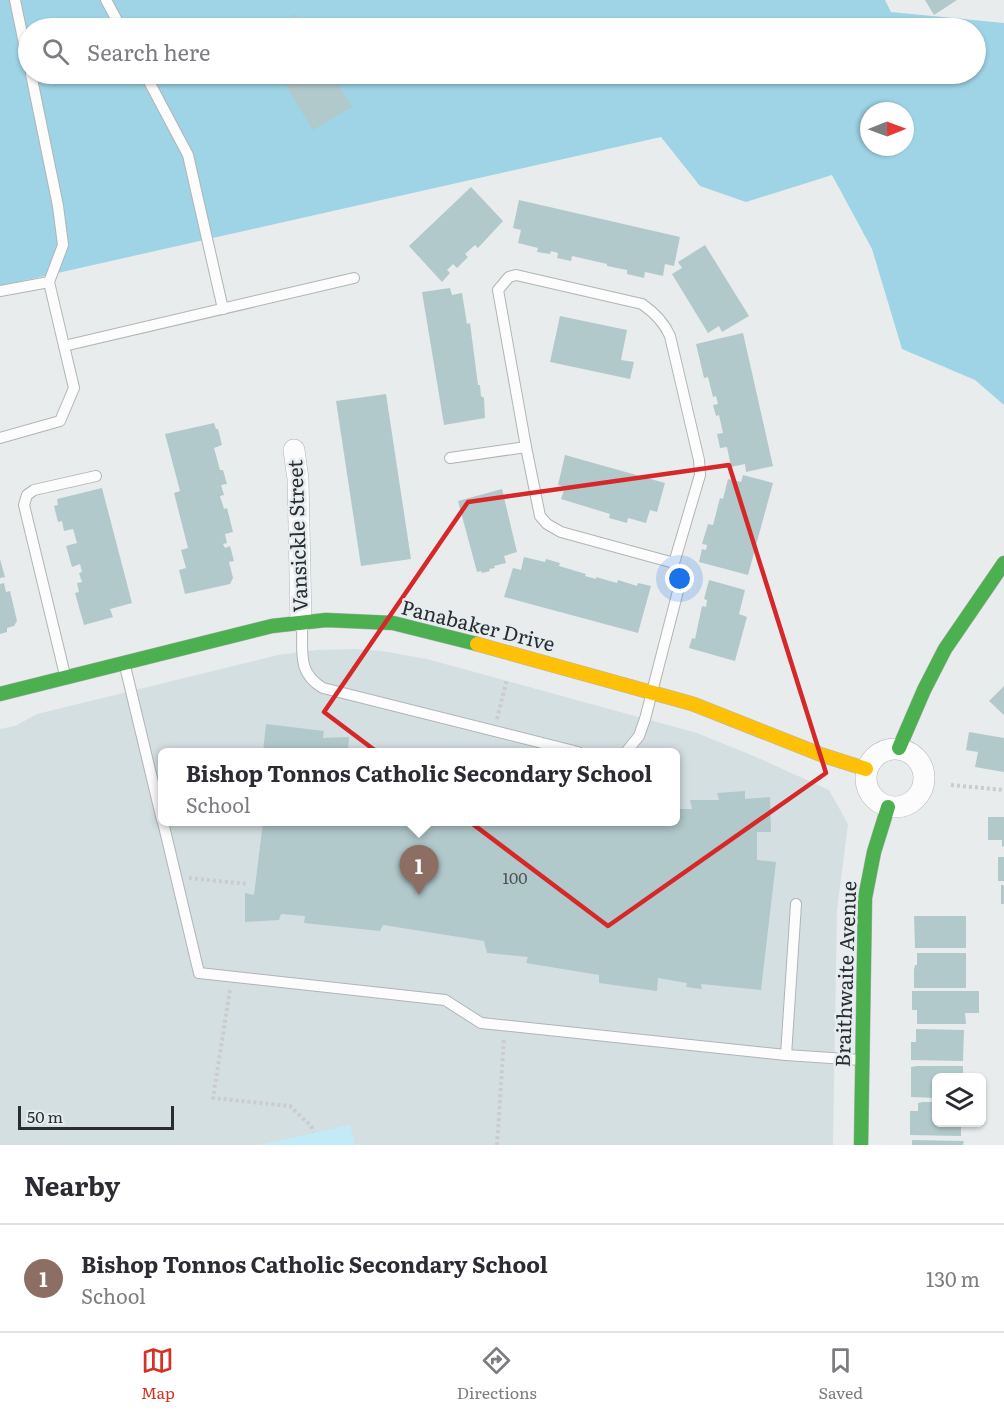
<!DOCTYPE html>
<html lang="en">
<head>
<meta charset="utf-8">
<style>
  :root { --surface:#fff; --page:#f2f2f3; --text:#2b2b33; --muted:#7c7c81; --line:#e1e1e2; --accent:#d93025 }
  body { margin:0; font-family:Literata,serif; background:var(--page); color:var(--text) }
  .controls { position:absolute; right:18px; bottom:18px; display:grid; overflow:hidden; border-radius:9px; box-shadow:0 2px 4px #0004 }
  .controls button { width:54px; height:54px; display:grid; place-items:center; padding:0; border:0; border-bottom:2px solid var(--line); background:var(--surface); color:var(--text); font:30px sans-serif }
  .compass { position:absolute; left:860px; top:102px; width:54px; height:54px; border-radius:50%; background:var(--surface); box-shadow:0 2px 4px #0004; rotate:89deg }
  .scale { position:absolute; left:18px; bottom:15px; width:156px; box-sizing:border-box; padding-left:6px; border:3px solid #2a2d2e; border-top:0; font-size:16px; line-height:21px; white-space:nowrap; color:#2a2d2e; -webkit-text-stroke:4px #e5edf0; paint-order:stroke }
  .you { position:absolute; left:680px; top:579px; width:21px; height:21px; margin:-15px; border:4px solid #fff; border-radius:50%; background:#1a73e8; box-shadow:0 0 0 9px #1a73e833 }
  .badge { display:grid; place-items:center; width:39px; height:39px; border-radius:50%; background:var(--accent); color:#fff; font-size:20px; font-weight:700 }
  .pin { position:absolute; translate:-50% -50px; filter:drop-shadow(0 2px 3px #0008) }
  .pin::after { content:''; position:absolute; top:32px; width:21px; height:18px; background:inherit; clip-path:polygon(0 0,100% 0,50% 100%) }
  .popup { position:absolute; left:158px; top:748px; width:522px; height:78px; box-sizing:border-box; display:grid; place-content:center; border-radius:9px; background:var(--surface); filter:drop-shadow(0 2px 4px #0005); font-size:20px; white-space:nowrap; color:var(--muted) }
  .popup b { font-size:22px; color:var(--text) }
  .popup::after { content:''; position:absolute; left:50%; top:100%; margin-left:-12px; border:12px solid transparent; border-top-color:var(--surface) }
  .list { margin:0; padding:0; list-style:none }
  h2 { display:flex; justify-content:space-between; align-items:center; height:78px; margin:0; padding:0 24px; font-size:26px }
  h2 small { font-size:20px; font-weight:400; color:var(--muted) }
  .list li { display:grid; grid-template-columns:39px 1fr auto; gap:18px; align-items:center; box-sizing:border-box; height:108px; padding:0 24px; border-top:2px solid var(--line) }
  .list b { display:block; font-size:22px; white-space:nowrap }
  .list p { margin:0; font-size:20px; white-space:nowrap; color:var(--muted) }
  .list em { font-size:20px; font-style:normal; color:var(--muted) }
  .icon { flex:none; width:33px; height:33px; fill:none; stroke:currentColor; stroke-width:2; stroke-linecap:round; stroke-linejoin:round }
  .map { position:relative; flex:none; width:1004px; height:1145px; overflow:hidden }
  .search { position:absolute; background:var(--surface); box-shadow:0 2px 4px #0004; left:18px; right:18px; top:18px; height:66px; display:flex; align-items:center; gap:15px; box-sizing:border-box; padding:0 21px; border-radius:33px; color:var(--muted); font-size:22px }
  .sheet { height:186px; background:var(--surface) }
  nav { display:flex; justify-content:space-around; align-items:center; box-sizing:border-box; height:84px; border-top:2px solid var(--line); background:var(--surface); font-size:16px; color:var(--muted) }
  nav a { display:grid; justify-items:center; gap:3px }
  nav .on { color:var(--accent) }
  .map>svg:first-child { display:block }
  .built { fill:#d4dfe2; fill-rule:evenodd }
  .green { fill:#c3eaf7 }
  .forest { fill:#9ed4e5; fill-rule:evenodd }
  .building { fill:#b2c9cb }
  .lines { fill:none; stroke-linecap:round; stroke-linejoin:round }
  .lane-casing { stroke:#b1b4b5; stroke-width:12 }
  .street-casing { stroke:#b1b4b5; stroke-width:22 }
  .fast-casing { stroke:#b1b4b5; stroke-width:15 }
  .slow-casing { stroke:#b1b4b5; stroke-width:15 }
  .path { stroke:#cbcccc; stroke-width:4; stroke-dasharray:3 3; stroke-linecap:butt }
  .lane { stroke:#fcfcfc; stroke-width:10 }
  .street { stroke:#fcfcfc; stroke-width:21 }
  .fast { stroke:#4caf50; stroke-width:14 }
  .slow { stroke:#ffc107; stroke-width:14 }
  .marked { fill:none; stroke:#d62828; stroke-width:4.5; stroke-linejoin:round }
  .labels { text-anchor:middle; stroke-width:5; stroke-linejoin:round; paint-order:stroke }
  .number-label { font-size:16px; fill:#4c5455 }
  .street-label { font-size:20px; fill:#2a2d2e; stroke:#e5edf0 }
</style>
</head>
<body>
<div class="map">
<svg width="1004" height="1145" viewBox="0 0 1004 1145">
  <rect width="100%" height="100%" fill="#e8eced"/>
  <!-- built -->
  <path class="built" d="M357,649L382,651L427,659L697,733L756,757L829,790L848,824L837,910L833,1145H0V729L15,726L37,714L278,655L317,650ZM162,752H676V822H162Z"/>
  <!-- green -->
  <polygon class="green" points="350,1125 355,1145 258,1145"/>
  <!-- forest -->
  <path class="forest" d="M0,0H885L891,12L1004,23V405L975,380L902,349L872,249L832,175L746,202L700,186L661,137L0,286ZM28,28H976V74H28ZM869,111H905V147H869Z"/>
  <!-- building -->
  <g class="building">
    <polygon points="925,0 957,0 934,15"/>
    <polygon points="296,14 305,28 273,28"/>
    <polygon points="279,74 332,74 352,107 313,130"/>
    <polygon points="471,187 503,221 478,248 475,245 465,254 468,257 457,268 453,264 447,270 450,273 442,282 409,246"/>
    <polygon points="519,200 680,237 674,266 665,264 663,276 645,272 644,278 627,274 627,270 607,266 607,264 572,256 571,261 557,258 558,253 551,251 550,254 537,252 538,248 518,243 521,230 513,228"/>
    <polygon points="705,245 749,316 722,332 719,326 708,333 672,274 682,268 678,262"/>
    <polygon points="450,288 452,295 462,293 467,324 470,323 478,385 480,385 481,396 484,398 485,418 444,425 422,292"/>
    <polygon points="560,316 627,330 621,360 634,362 630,379 550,362"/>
    <polygon points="743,333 773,466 746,472 745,464 731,467 727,447 720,448 717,434 723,433 719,415 716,416 713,405 718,404 716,396 713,397 708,377 704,378 696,344"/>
    <polygon points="386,394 411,559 361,566 336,401"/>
    <polygon points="214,423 216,429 218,429 222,445 214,448 220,470 223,470 227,484 221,485 224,495 220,496 224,509 227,508 233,532 225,534 227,543 223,544 225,548 230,546 234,561 229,562 233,578 230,584 185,594 179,570 186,568 181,550 188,548 174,493 180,491 165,434"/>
    <polygon points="565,455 665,483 657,512 650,510 646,523 628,518 627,523 609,518 610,514 561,499 565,487 558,485"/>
    <polygon points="743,475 773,483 748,575 699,562 702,549 706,550 707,545 702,544 708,524 713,525 720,498 723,499 728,479 741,482"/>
    <polygon points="102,488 132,603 110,609 113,617 84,625 75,593 79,592 77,583 82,582 79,573 82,572 80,564 72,567 66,546 77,543 73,529 64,531 62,521 58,522 54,506 58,505 57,499"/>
    <polygon points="502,489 517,552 504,556 506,563 494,566 495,568 489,569 490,571 482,573 481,571 477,572 458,501"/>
    <polygon points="524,557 545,562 546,559 560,563 559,566 586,574 585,576 596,579 596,577 617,583 618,580 637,586 638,583 651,586 638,633 504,597 513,568 521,570"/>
    <polygon points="0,559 5,577 0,578"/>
    <polygon points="709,580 745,590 739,614 747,617 735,661 689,648 692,638 695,639 702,606 706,607 707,600 704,599"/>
    <polygon points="4,583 6,592 10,591 17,621 14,626 7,628 7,632 0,634 0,584"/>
    <polygon points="1004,686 1004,715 989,701"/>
    <polygon points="266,724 324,731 323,738 349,737 348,752 263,752"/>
    <polygon points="969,732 1004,738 1004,772 975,767 978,752 966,750"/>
    <polygon points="676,790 680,790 678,809 692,809 690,800 719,800 717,793 745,791 745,799 770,797 771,832 757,832 757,860 776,862 761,990 701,984 702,989 686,987 687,983 658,978 657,991 599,983 599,975 526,963 528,957 487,953 484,941 383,925 380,931 304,923 305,916 281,914 279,920 245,922 245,893 254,895 263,822 676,822"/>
    <polygon points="988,817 1004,817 1004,847 1002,846 1002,840 988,840"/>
    <rect x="998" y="857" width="6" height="24"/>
    <rect x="1001" y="885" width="3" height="19"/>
    <polygon points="914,916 966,916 966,948 915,948"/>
    <polygon points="917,953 966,953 966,988 914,988 914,970 915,965 917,965"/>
    <polygon points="912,991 979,991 979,1013 965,1013 966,1024 917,1024 917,1010 912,1010"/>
    <polygon points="916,1029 964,1030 963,1061 911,1060 911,1042 916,1042"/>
    <polygon points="917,1066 963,1066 963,1078 936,1078 936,1098 911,1097 911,1067"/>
    <polygon points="923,1102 936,1102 936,1122 961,1122 961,1136 910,1135 910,1111 918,1111 918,1103"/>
    <polygon points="912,1140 964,1141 963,1145 912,1145"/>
  </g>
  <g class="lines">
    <defs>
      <g id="lane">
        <polyline points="15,0 28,63"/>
        <polyline points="106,0 121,28"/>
        <polyline points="31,74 58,206 63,245 49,282"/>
        <polyline points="145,74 188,155 223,309"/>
        <polyline points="0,291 49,282 64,346 354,278"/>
        <polyline points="0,438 60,421 74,388 64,346"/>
        <polyline points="450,458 526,447"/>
        <path d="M302,626C303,652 297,673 323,688L578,752"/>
        <polyline points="125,666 162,820"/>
        <polyline points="65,675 24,505 27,495 34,490 96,476"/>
        <path d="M626,752L639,736L645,719L678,591L674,563L700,475L699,460L670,336C664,322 655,313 642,304L516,275L509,277L498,290L526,447L540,516L547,524L561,532L674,563"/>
        <polyline points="163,822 199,973 445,1000 481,1023 786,1055 861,1060"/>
        <polyline points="786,1055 796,904"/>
      </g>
      <g id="street">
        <polyline points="294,450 298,479 301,622"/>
        <circle cx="895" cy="778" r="29"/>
      </g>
      <g id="fast">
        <polyline points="0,694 272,626 326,620 393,623 477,644"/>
        <polyline points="899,748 924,690 945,649 1004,563"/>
        <polyline points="861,1145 865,898 874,852 888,807"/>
      </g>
      <polyline id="slow" points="477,644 693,704 822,755 866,769"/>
    </defs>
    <!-- lane casing -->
    <use href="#lane" class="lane-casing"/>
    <!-- street casing -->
    <use href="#street" class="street-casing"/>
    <!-- fast casing -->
    <use href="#fast" class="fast-casing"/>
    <!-- slow casing -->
    <use href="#slow" class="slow-casing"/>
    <!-- path -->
    <g class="path">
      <polyline points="497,719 507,679"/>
      <polyline points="951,785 1004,790"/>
      <polyline points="189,878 248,884"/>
      <polyline points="230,990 213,1098 290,1106 311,1126 314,1132"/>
      <polyline points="497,1145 504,1038"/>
    </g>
    <!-- lane -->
    <use href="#lane" class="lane"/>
    <!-- street -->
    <use href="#street" class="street"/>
    <!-- fast -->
    <use href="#fast" class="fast"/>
    <!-- slow -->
    <use href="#slow" class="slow"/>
  </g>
  <!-- marked area -->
  <path class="marked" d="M729,465L826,773L608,926L324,712L468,502Z"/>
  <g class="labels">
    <!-- number labels -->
    <g class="number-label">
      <text x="515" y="884">100</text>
    </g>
    <!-- street labels -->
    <g class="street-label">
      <text transform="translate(298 536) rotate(-92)" y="7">Vansickle Street</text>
      <text transform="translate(478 626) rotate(14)" y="7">Panabaker Drive</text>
      <text transform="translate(846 974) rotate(-88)" y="7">Braithwaite Avenue</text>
    </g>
  </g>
</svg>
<div class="controls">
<button><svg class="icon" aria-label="layers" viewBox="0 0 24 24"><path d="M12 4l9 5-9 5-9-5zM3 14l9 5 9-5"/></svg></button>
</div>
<svg class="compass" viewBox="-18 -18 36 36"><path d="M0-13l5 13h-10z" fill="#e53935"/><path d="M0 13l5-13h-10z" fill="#7c7c81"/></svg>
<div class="scale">50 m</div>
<div class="you"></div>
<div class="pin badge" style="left:419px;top:895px;background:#8d6e63">1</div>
<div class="popup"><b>Bishop Tonnos Catholic Secondary School</b>School</div>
<div class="search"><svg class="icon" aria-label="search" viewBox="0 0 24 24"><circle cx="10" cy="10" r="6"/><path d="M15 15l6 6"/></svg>Search here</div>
</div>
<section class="sheet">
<h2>Nearby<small></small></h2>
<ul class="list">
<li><span class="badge" style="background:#8d6e63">1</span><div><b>Bishop Tonnos Catholic Secondary School</b><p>School</p></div><em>130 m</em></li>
</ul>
</section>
<nav>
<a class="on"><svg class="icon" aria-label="map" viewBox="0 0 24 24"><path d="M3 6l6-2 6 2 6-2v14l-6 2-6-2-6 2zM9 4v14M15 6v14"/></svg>Map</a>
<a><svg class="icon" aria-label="directions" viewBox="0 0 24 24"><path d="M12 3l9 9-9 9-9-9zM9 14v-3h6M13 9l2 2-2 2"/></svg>Directions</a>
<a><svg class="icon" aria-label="saved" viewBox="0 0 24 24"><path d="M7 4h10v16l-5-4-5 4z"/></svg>Saved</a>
</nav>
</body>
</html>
